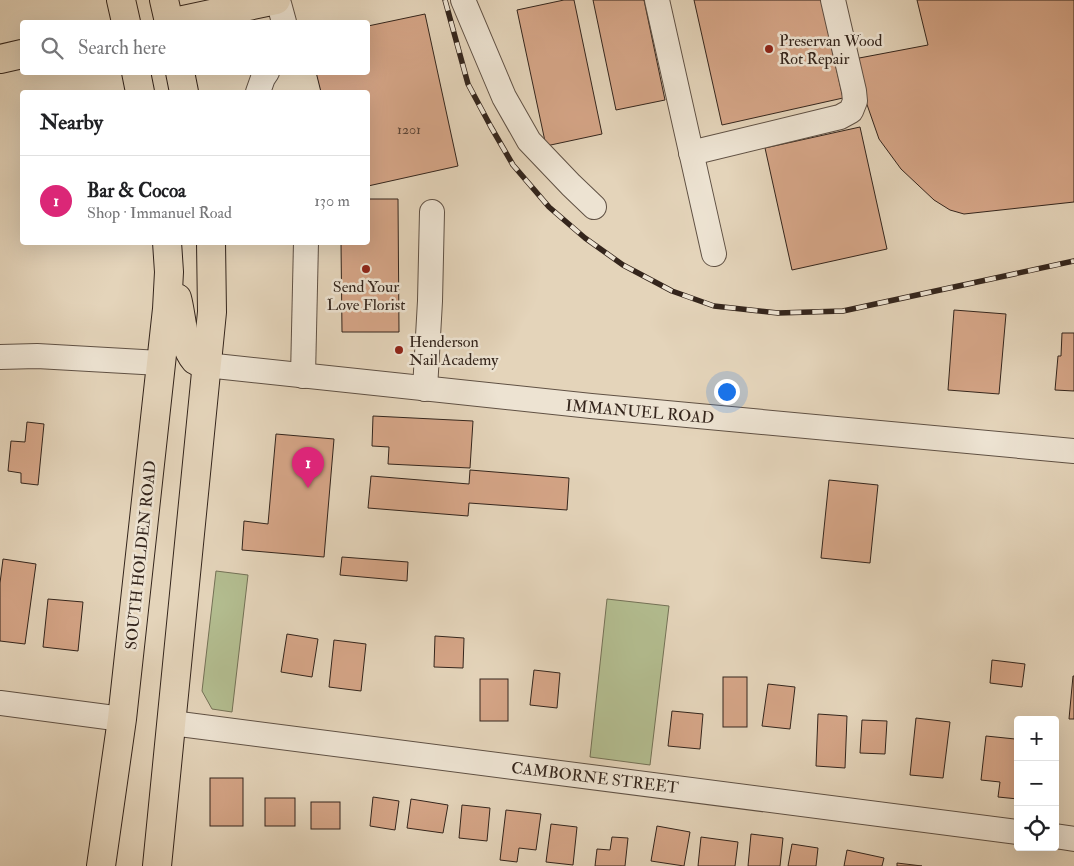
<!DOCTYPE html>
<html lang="en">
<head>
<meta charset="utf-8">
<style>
  :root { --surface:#fff; --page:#f2f2f2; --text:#202124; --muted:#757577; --line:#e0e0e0; --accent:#db2777 }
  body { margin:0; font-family:"IM FELL Double Pica",serif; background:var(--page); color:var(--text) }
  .controls { position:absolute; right:15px; bottom:15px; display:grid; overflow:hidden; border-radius:5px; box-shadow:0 5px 20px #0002 }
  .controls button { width:45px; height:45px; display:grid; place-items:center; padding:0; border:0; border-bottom:1px solid var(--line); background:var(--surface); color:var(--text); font:25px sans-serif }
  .you { position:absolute; left:726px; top:391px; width:18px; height:18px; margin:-12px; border:4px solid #fff; border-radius:50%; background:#1a73e8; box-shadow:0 0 0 8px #1a73e833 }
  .badge { display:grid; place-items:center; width:32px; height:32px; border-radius:50%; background:var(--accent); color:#fff; font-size:16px; font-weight:700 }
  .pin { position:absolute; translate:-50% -41px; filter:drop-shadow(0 1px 2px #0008) }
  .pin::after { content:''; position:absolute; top:26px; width:18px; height:15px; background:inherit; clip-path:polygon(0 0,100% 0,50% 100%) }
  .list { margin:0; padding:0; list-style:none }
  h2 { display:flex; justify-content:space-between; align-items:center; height:65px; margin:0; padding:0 20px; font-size:21px }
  h2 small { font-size:16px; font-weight:400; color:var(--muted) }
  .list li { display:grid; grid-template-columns:32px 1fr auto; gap:15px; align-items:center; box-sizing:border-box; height:90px; padding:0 20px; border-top:1px solid var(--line) }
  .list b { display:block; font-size:19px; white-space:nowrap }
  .list p { margin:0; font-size:16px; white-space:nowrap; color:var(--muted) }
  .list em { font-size:16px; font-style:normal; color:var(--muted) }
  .icon { flex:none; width:28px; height:28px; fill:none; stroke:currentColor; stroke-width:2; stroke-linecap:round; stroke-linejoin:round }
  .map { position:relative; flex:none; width:1074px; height:866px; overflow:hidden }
  .search { position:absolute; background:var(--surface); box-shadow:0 5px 20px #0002; left:20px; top:20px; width:350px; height:55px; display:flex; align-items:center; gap:12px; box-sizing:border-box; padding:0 18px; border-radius:5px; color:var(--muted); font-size:19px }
  .panel { position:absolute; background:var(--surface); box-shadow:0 5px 20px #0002; left:20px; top:90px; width:350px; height:155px; border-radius:5px }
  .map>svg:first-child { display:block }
  .green { fill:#b3bd90; stroke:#747156 }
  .building { fill:#d5a587; stroke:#34251c }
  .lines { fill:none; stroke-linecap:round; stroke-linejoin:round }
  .minor-casing { stroke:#605144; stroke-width:26 }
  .major-casing { stroke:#34251c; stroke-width:30 }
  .minor { stroke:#ede3d2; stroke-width:24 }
  .major { stroke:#e4d4ba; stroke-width:28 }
  .rail-casing { stroke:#34251c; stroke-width:5.5 }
  .rail { stroke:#ede3d2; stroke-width:4; stroke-dasharray:11; stroke-linecap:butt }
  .poi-dot { fill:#8f2418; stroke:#ede3d2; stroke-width:2 }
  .labels { text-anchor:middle; stroke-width:5; stroke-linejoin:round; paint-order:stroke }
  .number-label { font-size:14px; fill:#5c4537 }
  .poi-label { font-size:16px; fill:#34251c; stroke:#ede3d2; text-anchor:start }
  .street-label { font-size:16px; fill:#34251c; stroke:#ede3d2 }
</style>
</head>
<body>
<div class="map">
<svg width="1074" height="866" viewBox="0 0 1074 866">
  <rect width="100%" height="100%" fill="#e4d4ba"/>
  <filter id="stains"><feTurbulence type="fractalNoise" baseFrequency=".004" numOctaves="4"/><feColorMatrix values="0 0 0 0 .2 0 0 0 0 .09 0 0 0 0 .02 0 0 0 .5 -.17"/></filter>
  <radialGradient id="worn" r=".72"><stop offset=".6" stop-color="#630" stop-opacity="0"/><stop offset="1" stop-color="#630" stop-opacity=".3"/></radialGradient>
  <!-- green -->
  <g class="green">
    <polygon points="216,571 248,575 232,712 212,709 202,691"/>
    <polygon points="607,599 669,606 650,765 590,757"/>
  </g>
  <!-- building -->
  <g class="building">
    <polygon points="564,0 574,0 602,134 546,146 517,10"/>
    <polygon points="593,0 644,0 665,100 616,110"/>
    <polygon points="694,0 821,0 843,98 722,125"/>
    <polygon points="917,0 1074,0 1074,202 964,214 950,210 934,200 901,169 879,139 864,96 854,59 928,45"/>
    <polygon points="425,14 458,166 368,186 368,92 321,92 316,72 368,72 368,26"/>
    <polygon points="860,127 887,249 792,270 765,148"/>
    <polygon points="368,199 398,199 399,332 342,332 341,242 368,242"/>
    <polygon points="954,310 1006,314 999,394 948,390"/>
    <polygon points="1062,333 1074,333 1074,391 1055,390 1058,356 1061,356"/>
    <polygon points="373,416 473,421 470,468 388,464 389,447 372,446"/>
    <polygon points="27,422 44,424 38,485 21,483 21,473 8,471 11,441 25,442"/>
    <polygon points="276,434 334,439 324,557 242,550 244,521 268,524"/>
    <polygon points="470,470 569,478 567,510 469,503 468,516 368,508 371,476 469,484"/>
    <polygon points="829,480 878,485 870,563 821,558"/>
    <polygon points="342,557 408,562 407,581 340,575"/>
    <polygon points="3,559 36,564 25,644 0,641 0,583"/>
    <polygon points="48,599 83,602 78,651 43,647"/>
    <polygon points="287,634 318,639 312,677 281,672"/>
    <polygon points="435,636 464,638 463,668 434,667"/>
    <polygon points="334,640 366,644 361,691 329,687"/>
    <polygon points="992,660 1025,664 1022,687 990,683"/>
    <polygon points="534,670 560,673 557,708 530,705"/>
    <polygon points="1073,676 1074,676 1074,719 1069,719"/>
    <rect x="723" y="677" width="24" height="50"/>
    <rect x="480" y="679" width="28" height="42"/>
    <polygon points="768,684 795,687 790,729 762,726"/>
    <polygon points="672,711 703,714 700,749 668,746"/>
    <polygon points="818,714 847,716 845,768 816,766"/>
    <polygon points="916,718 950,722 943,778 910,775"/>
    <polygon points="862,720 887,721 885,754 860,753"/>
    <polygon points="1017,720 1018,720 1018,799 998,797 1000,782 981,780 986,736 1015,739"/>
    <rect x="210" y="778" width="33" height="48"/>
    <polygon points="373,797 399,801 395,830 370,826"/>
    <rect x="265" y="798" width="30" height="28"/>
    <polygon points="411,799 448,805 443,833 407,828"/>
    <rect x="311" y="802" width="29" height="27"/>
    <polygon points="462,805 490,808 487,841 459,838"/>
    <polygon points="506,810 541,814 536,850 519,848 517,862 500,860"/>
    <polygon points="551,824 577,827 573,865 546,862"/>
    <polygon points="657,826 690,832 684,866 651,861"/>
    <polygon points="751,834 783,838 780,866 748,866"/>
    <polygon points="612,837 628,838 625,866 595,866 597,849 610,850"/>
    <polygon points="701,837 738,842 735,866 698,866"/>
    <polygon points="792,844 818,848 816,866 788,866"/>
    <polygon points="847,850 884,858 882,866 844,866"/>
    <polygon points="897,863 922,866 897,866"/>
  </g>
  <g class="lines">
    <defs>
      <g id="minor">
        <polyline points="278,0 284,22"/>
        <polyline points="463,0 504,97 529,141 571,185 594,207"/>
        <polyline points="657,0 714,254"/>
        <polyline points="258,92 263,78 267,72"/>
        <polyline points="691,153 840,117 851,111 855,101 854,91 833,0"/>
        <polyline points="0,357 37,356 160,363"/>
        <polyline points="206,365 591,406 1074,451"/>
        <polyline points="303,376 306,242"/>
        <polyline points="425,389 430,301 432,212"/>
        <polyline points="0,703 122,719"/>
        <polyline points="172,723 1018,832"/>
        <polyline points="1055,836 1074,839"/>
      </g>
      <g id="major">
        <polyline points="121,0 126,22"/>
        <polyline points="164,0 169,22"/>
        <polyline points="174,22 276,0"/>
        <polyline points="0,59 22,54"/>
        <polyline points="136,72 140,92"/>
        <polyline points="180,72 184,92"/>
        <path d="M177,298C182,316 182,345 195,360C198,362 203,364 206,365"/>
        <polyline points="101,866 122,719 167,309 169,272 167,242"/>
        <polyline points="157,866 212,312 211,242"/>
      </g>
    </defs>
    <!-- minor casing -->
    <use href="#minor" class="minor-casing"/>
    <!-- major casing -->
    <use href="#major" class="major-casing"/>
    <!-- minor -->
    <use href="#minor" class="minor"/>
    <!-- major -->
    <use href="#major" class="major"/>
    <defs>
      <polyline id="rail" points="445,0 468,84 491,127 513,165 549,207 585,238 623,265 672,291 714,306 778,313 843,311 1074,261"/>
    </defs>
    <!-- rail casing -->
    <use href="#rail" class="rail-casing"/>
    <!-- rail -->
    <use href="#rail" class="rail"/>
  </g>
  <!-- markers -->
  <g class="poi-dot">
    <circle cx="769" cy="49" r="5"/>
    <circle cx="366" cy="269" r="5"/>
    <circle cx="399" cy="350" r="5"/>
  </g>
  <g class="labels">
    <!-- number labels -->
    <g class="number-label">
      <text x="409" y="134">1201</text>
    </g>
    <!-- poi labels -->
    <g class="poi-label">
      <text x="779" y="46">Preservan Wood<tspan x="779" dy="18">Rot Repair</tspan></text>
      <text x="366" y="292" text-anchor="middle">Send Your<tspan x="366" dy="18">Love Florist</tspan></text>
      <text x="409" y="347">Henderson<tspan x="409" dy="18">Nail Academy</tspan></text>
    </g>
    <!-- street labels -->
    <g class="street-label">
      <text transform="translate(640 411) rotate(5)" y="6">IMMANUEL ROAD</text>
      <text transform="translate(140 555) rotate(-84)" y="6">SOUTH HOLDEN ROAD</text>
      <text transform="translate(595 777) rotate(7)" y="6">CAMBORNE STREET</text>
    </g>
  </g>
  <rect width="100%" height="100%" filter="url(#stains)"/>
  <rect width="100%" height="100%" fill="url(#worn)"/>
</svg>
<div class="controls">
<button>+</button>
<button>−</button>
<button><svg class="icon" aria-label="locate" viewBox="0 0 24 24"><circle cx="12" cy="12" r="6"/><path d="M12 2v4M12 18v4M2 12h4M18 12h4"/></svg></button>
</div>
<div class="you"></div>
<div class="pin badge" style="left:308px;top:488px">1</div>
<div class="search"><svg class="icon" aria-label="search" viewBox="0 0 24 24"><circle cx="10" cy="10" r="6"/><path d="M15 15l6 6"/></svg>Search here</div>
<section class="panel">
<h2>Nearby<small></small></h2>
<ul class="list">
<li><span class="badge">1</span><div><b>Bar &amp; Cocoa</b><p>Shop · Immanuel Road</p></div><em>130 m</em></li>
</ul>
</section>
</div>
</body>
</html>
